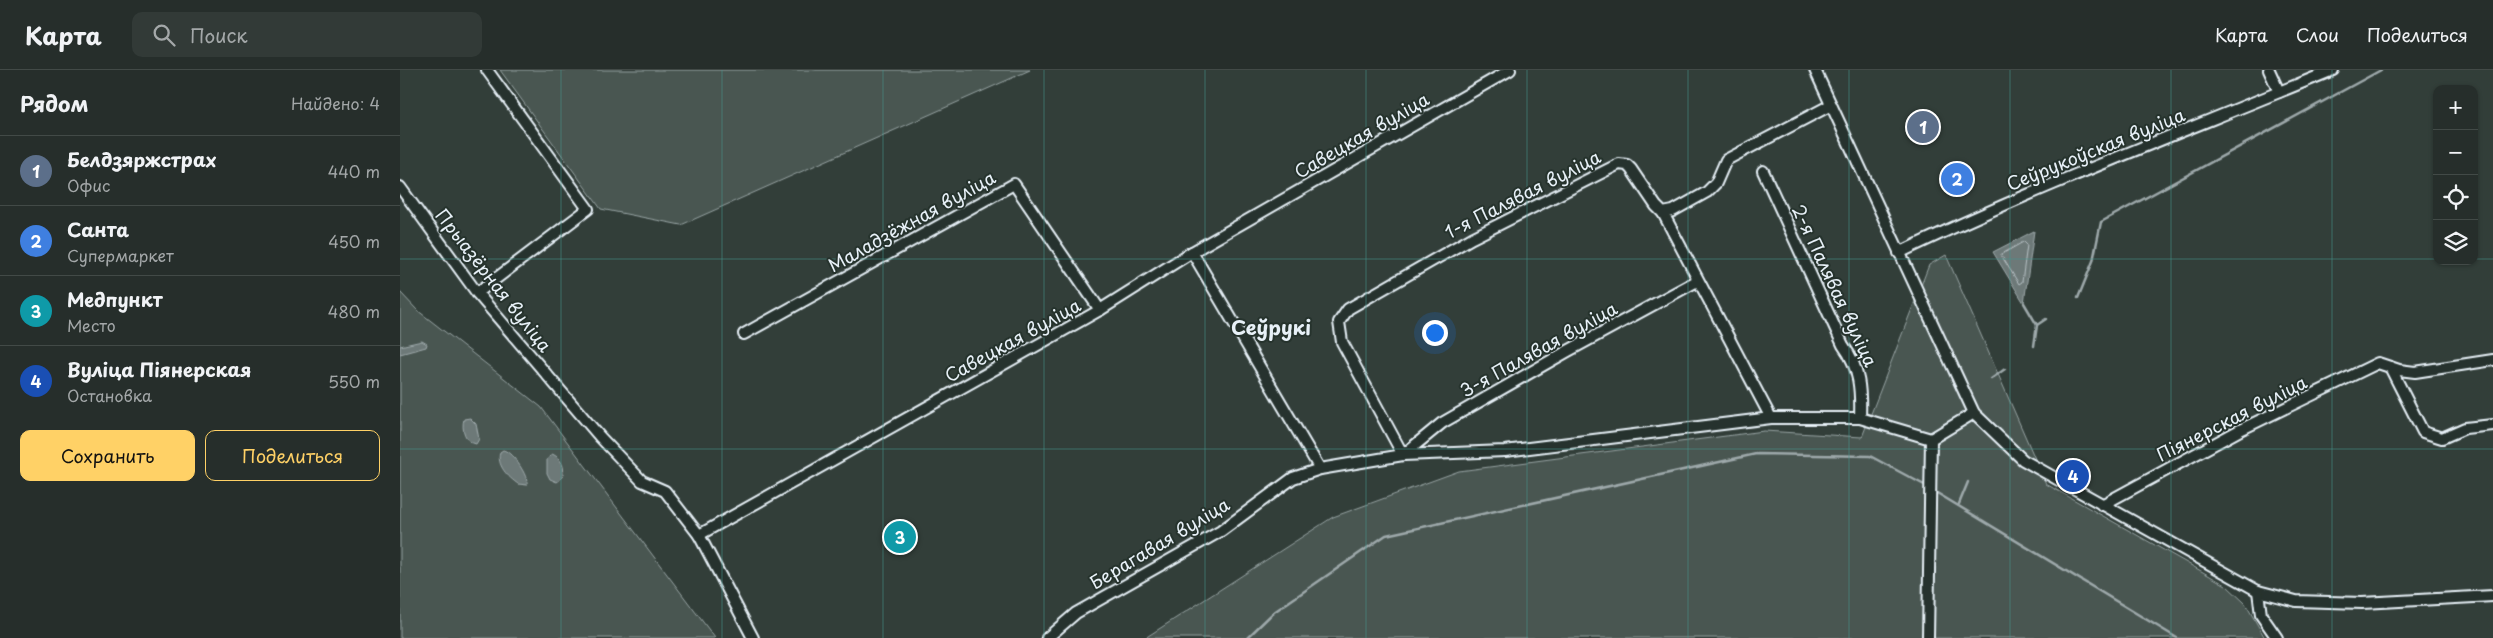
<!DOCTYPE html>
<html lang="ru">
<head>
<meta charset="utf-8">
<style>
  :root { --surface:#262e2b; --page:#323a37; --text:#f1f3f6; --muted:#a4a8a9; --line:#424a47; --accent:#ffd166 }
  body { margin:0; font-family:"Playpen Sans",sans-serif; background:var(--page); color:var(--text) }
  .controls { position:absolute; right:15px; top:15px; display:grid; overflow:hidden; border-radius:10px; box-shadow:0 1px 4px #0004 }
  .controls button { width:45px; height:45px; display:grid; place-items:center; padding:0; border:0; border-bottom:1px solid var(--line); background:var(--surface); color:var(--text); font:25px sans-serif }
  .you { position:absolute; left:1034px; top:262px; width:18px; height:18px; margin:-12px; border:4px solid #fff; border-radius:50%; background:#1a73e8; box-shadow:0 0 0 8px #1a73e833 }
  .badge { display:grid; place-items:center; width:32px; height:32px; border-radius:50%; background:var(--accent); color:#fff; font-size:16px; font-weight:700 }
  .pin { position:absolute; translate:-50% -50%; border:2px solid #fff; box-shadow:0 1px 5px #0006 }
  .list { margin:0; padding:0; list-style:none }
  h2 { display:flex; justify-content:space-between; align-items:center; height:65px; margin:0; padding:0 20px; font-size:21px }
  h2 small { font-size:16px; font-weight:400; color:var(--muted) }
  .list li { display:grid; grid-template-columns:32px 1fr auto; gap:15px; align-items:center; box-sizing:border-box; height:70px; padding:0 20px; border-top:1px solid var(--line) }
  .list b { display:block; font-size:19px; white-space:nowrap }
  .list p { margin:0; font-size:16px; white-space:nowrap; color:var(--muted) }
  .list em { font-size:16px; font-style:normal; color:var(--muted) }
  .actions { display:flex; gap:10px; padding:15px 20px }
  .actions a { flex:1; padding:11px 0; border:1px solid var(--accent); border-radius:10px; text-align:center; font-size:18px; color:var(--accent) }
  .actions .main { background:var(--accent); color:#111 }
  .icon { flex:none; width:28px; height:28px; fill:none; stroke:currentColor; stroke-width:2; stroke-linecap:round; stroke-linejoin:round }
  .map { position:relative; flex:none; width:2093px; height:568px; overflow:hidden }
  header { display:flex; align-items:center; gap:30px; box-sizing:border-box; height:70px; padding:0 25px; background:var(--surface); border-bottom:1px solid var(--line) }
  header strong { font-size:24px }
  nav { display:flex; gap:28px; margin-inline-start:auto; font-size:18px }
  .search { width:350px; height:45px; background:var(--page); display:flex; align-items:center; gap:12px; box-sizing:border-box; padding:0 18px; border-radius:10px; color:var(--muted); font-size:19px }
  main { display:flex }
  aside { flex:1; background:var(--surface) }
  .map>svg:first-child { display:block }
  .green { fill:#495651; stroke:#98a4a4 }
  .water { fill:#6d7978; stroke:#9ea9ab }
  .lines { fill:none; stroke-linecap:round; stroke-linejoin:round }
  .shore { stroke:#b7c1c5; stroke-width:1 }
  .stream { stroke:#9ea9ab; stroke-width:2.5 }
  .minor-casing { stroke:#e8f1f8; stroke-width:14 }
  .minor { stroke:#26332d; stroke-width:10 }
  .grid { fill:none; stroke:#459590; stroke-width:1; stroke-opacity:0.55 }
  .labels { text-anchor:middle; stroke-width:4; stroke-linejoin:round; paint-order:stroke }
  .street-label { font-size:18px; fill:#e8f1f8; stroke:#26332d }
  .quarter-label { font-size:20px; font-weight:bold; fill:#e8f1f8; stroke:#26332d }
</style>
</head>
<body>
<header>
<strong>Карта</strong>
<div class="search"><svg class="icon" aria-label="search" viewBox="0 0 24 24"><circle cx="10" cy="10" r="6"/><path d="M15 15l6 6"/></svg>Поиск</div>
<nav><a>Карта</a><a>Слои</a><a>Поделиться</a></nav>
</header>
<main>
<aside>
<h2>Рядом<small>Найдено: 4</small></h2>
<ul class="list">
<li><span class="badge" style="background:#5c6f8a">1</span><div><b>Белдзяржстрах</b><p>Офис</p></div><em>440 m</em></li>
<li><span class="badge" style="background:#3f7fe0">2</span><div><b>Санта</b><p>Супермаркет</p></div><em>450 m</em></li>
<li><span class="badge" style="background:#0f9aa8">3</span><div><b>Медпункт</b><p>Место</p></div><em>480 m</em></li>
<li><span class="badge" style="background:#1a4fb4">4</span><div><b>Вуліца Піянерская</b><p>Остановка</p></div><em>550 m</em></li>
</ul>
<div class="actions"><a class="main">Сохранить</a><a>Поделиться</a></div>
</aside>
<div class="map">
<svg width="2093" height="568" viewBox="0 0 2093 568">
  <rect width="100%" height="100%" fill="#323e39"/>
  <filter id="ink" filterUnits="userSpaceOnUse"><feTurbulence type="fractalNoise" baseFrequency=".02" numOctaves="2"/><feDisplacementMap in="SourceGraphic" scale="10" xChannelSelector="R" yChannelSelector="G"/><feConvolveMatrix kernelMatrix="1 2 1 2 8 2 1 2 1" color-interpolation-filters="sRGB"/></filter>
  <g filter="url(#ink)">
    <!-- green -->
    <g class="green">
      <polygon points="100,0 630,0 281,155 201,139"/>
      <polygon points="1546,185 1646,414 1826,515 1845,533 1865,568 745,568 933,447 1059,401 1364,361 1462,367 1529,195"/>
      <polygon points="0,222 17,240 141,337 315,568 0,568"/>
    </g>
    <!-- water -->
    <g class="water">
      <polygon points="1634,161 1624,233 1593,182"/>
      <polygon points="22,271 27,274 26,277 0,284 0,276"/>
      <path d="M70,348L76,354L79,369L76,374C65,372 61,359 64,349Z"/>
      <path d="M103,380C113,382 129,407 127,415L118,414C108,407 96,395 100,382Z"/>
      <path d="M152,384C163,388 169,405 157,412L150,409L147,403V389Z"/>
    </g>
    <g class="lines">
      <!-- shore -->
      <polygon class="shore" points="1624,172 1627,175 1622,212 1619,214 1601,185"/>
      <!-- stream -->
      <g class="stream">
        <polyline points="1678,228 1693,191 1701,152 1981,0"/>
        <polyline points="1624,233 1637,255 1634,276"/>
        <polyline points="1637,255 1646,249"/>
        <polyline points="1591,309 1605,299"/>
        <polyline points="1532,420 1777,568"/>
        <polyline points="1559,434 1568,412"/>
        <polyline points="847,568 874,542 986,465 1356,384 1470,386 1528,417"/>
      </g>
      <defs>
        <g id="minor">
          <polyline points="1415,0 1574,343 1623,390 1858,521 1896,531 1962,533 2093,526"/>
          <polyline points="1869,0 1879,22"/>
          <path d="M1363,101L1443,275C1460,298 1461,321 1460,348"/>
          <polyline points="0,117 77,223 200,367 242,411 265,421 299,465 353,568"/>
          <polyline points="1263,143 1371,348"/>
          <polyline points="792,182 920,399"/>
          <path d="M1499,183C1641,115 1788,60 1933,0"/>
          <polyline points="1297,211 1168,281 1042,353 1003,385 942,272 939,252 948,239 1072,168 1219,94 1227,95 1231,99 1256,136 1263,143 1273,141 1307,122 1316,113 1326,90 1431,35"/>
          <polyline points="77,223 188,139 87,0"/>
          <polyline points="344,264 614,114 700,240"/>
          <polyline points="1990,297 2023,362 2042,368 2065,358 2093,355"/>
          <polyline points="1702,435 1840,360 1978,293 1999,300 2015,302 2093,290"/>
          <polyline points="299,465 700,240 792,182 1110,0"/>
          <polyline points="1858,521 1861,545 1877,568"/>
          <polyline points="647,568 676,543 821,461 893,408 920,399 1003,385 1105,381 1371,348 1460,348 1531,369"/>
          <polyline points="1528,568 1531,369 1574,343"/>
        </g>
      </defs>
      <!-- minor casing -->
      <use href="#minor" class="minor-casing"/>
      <!-- minor -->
      <use href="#minor" class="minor"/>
    </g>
  </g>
  <!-- grid -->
  <path class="grid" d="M161,0V568M322,0V568M483,0V568M644,0V568M805,0V568M966,0V568M1127,0V568M1288,0V568M1449,0V568M1610,0V568M1771,0V568M1932,0V568M0,189H2037M2074,189H2093M0,379H2093"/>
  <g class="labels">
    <!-- street labels -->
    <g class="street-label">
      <text transform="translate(962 66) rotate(-30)" y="6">Савецкая вуліца</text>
      <text transform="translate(1696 80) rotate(-22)" y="6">Сеўрукоўская вуліца</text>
      <text transform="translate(1123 125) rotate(-27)" y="6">1-я Палявая вуліца</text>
      <text transform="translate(512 152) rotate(-29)" y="6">Маладзёжная вуліца</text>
      <text transform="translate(93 211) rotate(52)" y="6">Прыазёрная вуліца</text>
      <text transform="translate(1434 216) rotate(65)" y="6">2-я Палявая вуліца</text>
      <text transform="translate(613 271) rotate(-29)" y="6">Савецкая вуліца</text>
      <text transform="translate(1139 280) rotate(-29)" y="6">3-я Палявая вуліца</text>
      <text transform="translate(1832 349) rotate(-27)" y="6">Піянерская вуліца</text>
      <text transform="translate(760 474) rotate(-31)" y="6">Берагавая вуліца</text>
    </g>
    <!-- quarter labels -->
    <g class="quarter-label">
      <text x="871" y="265">Сеўрукі</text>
    </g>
  </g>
</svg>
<div class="controls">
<button>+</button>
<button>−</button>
<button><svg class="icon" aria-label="locate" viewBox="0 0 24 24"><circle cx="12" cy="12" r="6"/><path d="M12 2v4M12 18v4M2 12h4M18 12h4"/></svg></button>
<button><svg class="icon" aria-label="layers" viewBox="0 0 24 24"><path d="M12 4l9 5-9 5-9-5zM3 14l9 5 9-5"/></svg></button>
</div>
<div class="you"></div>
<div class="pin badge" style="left:1523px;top:57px;background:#5c6f8a">1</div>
<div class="pin badge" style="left:1557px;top:109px;background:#3f7fe0">2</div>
<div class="pin badge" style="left:500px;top:467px;background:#0f9aa8">3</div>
<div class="pin badge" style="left:1673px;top:406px;background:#1a4fb4">4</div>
</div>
</main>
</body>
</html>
